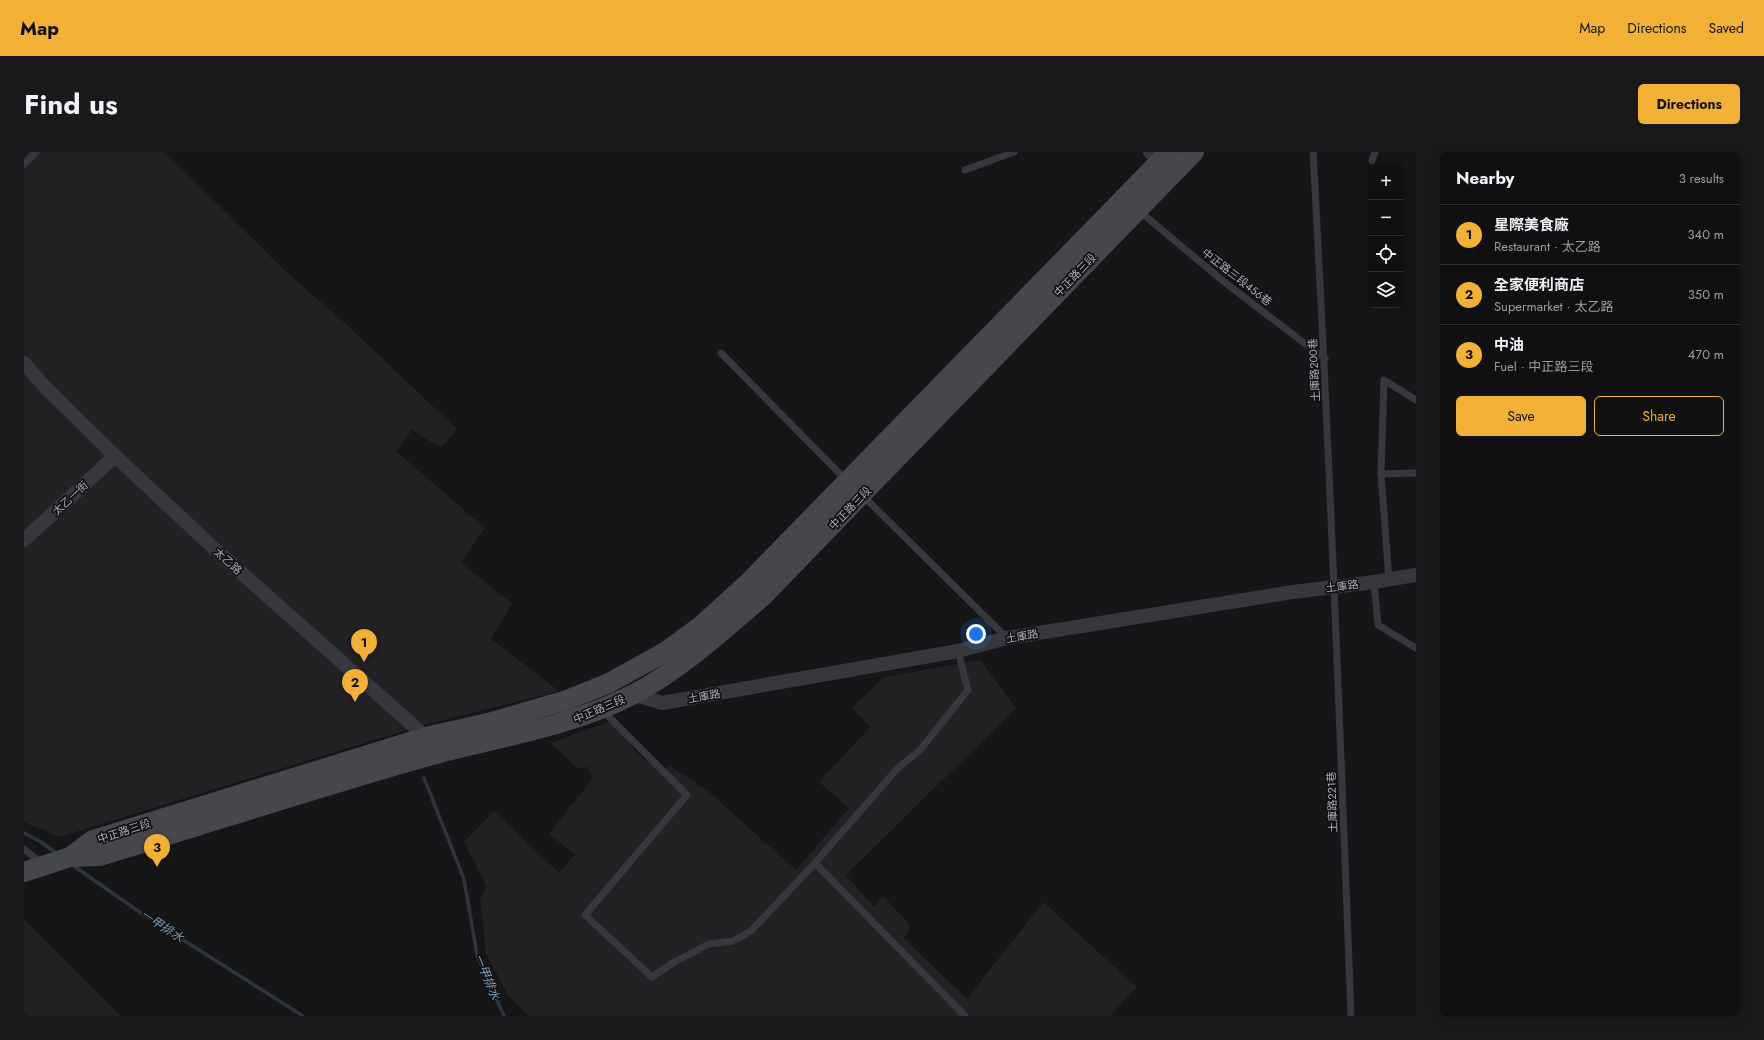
<!DOCTYPE html>
<html lang="en">
<head>
<meta charset="utf-8">
<style>
  :root { --surface:#101012; --page:#19191b; --text:#f1f3f6; --muted:#9c9d9f; --line:#303032; --accent:#f2b134 }
  body { margin:0; font-family:Jost,"Noto Sans TC",sans-serif; background:var(--page); color:var(--text) }
  .controls { position:absolute; right:12px; top:12px; display:grid; overflow:hidden; border-radius:6px; box-shadow:0 2px 10px #0003 }
  .controls button { width:36px; height:36px; display:grid; place-items:center; padding:0; border:0; border-bottom:1px solid var(--line); background:var(--surface); color:var(--text); font:20px sans-serif }
  .you { position:absolute; left:952px; top:482px; width:14px; height:14px; margin:-10px; border:3px solid #fff; border-radius:50%; background:#1a73e8; box-shadow:0 0 0 6px #1a73e833 }
  .badge { display:grid; place-items:center; width:26px; height:26px; border-radius:50%; background:var(--accent); color:#111; font-size:13px; font-weight:700 }
  .pin { position:absolute; translate:-50% -33px; filter:drop-shadow(0 1px 2px #0008) }
  .pin::after { content:''; position:absolute; top:21px; width:14px; height:12px; background:inherit; clip-path:polygon(0 0,100% 0,50% 100%) }
  .list { margin:0; padding:0; list-style:none }
  h2 { display:flex; justify-content:space-between; align-items:center; height:52px; margin:0; padding:0 16px; font-size:17px }
  h2 small { font-size:13px; font-weight:400; color:var(--muted) }
  .list li { display:grid; grid-template-columns:26px 1fr auto; gap:12px; align-items:center; box-sizing:border-box; height:60px; padding:0 16px; border-top:1px solid var(--line) }
  .list b { display:block; font-size:15px; white-space:nowrap }
  .list p { margin:0; font-size:13px; white-space:nowrap; color:var(--muted) }
  .list em { font-size:13px; font-style:normal; color:var(--muted) }
  .actions { display:flex; gap:8px; padding:12px 16px }
  .actions a { flex:1; padding:9px 0; border:1px solid var(--accent); border-radius:6px; text-align:center; font-size:14px; color:var(--accent) }
  .actions .main { background:var(--accent); color:#111 }
  .icon { flex:none; width:22px; height:22px; fill:none; stroke:currentColor; stroke-width:2; stroke-linecap:round; stroke-linejoin:round }
  .map { position:relative; flex:none; width:1392px; height:864px; overflow:hidden; border-radius:6px }
  header { display:flex; align-items:center; gap:24px; box-sizing:border-box; height:56px; padding:0 20px; background:var(--accent); color:#111 }
  header strong { font-size:19px }
  nav { display:flex; gap:22px; margin-inline-start:auto; font-size:14px }
  .intro { display:flex; align-items:center; justify-content:space-between; box-sizing:border-box; height:96px; padding:0 24px }
  h1 { margin:0; font-size:28px }
  .button { padding:10px 18px; border-radius:6px; background:var(--accent); color:#111; font-size:14px; font-weight:700 }
  main { display:flex; gap:24px; padding:0 24px }
  aside { flex:1; background:var(--surface); border-radius:6px; box-shadow:0 2px 10px #0003 }
  .map>svg:first-child { display:block }
  .built { fill:#222225 }
  .lines { fill:none; stroke-linecap:round; stroke-linejoin:round }
  .stream { stroke:#2c353c; stroke-width:3.5 }
  .service { stroke:#37383d; stroke-width:7 }
  .minor { stroke:#37383d; stroke-width:14 }
  .secondary { stroke:#45474d; stroke-width:20 }
  .labels { text-anchor:middle; stroke-width:3.5; stroke-linejoin:round; paint-order:stroke }
  .street-label { font-size:11px; fill:#a8adb8; stroke:#111113 }
  .water-label { font-size:12px; font-style:italic; fill:#7f9bb3; stroke:#111113 }
</style>
</head>
<body>
<header>
<strong>Map</strong>
<nav><a>Map</a><a>Directions</a><a>Saved</a></nav>
</header>
<div class="intro"><h1>Find us</h1><a class="button">Directions</a></div>
<main>
<div class="map">
<svg width="1392" height="864" viewBox="0 0 1392 864">
  <rect width="100%" height="100%" fill="#161618"/>
  <!-- built -->
  <g class="built">
    <polygon points="0,0 141,0 259,117 322,172 433,277 417,296 388,278 372,299 461,376 437,411 488,451 467,487 535,539 393,575 35,685 0,670"/>
    <polygon points="956,508 992,556 822,723 850,755 859,744 887,774 880,786 943,847 1019,750 1113,835 1086,864 505,864 484,843 462,802 456,745 463,735 440,690 470,659 535,721 551,702 525,682 568,627 564,615 553,616 527,591 589,568 611,599 640,623 645,613 684,639 772,718 825,656 795,630 846,575 828,556 860,525"/>
    <polygon points="0,767 97,864 0,864"/>
  </g>
  <g class="lines">
    <!-- stream -->
    <g class="stream">
      <polyline points="400,626 440,727 453,803 480,864"/>
      <polyline points="0,681 17,690 32,701"/>
      <polyline points="47,712 120,763 279,864"/>
    </g>
    <!-- service -->
    <g class="service">
      <path d="M1289,0C1305,288 1316,576 1327,864"/>
      <polyline points="1348,9 1351,0"/>
      <polyline points="0,12 12,0"/>
      <polyline points="941,18 990,0"/>
      <polyline points="1114,58 1199,129 1301,207"/>
      <polyline points="697,201 823,329"/>
      <polyline points="1357,322 1392,321"/>
      <polyline points="838,343 983,486"/>
      <polyline points="1365,428 1357,322 1360,228 1392,248"/>
      <polyline points="1350,430 1354,473 1392,496"/>
      <polyline points="934,499 944,538 896,598 873,617 791,711 941,864"/>
      <polyline points="578,558 663,643 561,763 628,825 652,809 685,792 709,789 727,779 791,711"/>
      <polyline points="0,697 17,711"/>
    </g>
    <!-- minor -->
    <g class="minor">
      <polyline points="1126,0 1143,14"/>
      <polyline points="0,211 20,234 91,304 194,400 402,585 404,591"/>
      <polyline points="0,388 91,304"/>
      <polyline points="605,541 638,551 934,499 983,486 1269,440 1350,430 1392,423"/>
    </g>
    <!-- secondary -->
    <g class="secondary">
      <polyline points="46,705 69,688 402,585 464,571 543,548 585,531 641,500 678,473 723,432 1145,0"/>
      <path d="M0,720L46,705L76,704C186,671 296,634 408,603C475,585 545,575 608,543C656,518 697,480 738,445L1170,0"/>
    </g>
  </g>
  <g class="labels">
    <!-- street labels -->
    <g class="street-label">
      <text transform="translate(1051 123) rotate(-46)" y="4">中正路三段</text>
      <text transform="translate(1213 125) rotate(38)" y="4">中正路三段456巷</text>
      <text transform="translate(1290 218) rotate(-93)" y="4">土庫路200巷</text>
      <text transform="translate(46 346) rotate(-43)" y="4">太乙一街</text>
      <text transform="translate(826 356) rotate(-46)" y="4">中正路三段</text>
      <text transform="translate(204 409) rotate(42)" y="4">太乙路</text>
      <text transform="translate(1318 434) rotate(-7)" y="4">土庫路</text>
      <text transform="translate(998 484) rotate(-10)" y="4">土庫路</text>
      <text transform="translate(680 544) rotate(-10)" y="4">土庫路</text>
      <text transform="translate(575 557) rotate(-23)" y="4">中正路三段</text>
      <text transform="translate(1308 650) rotate(-92)" y="4">土庫路221巷</text>
      <text transform="translate(100 679) rotate(-18)" y="4">中正路三段</text>
    </g>
    <!-- water labels -->
    <g class="water-label">
      <text transform="translate(138 774) rotate(33)" y="4">一甲排水</text>
      <text transform="translate(463 825) rotate(68)" y="4">一甲排水</text>
    </g>
  </g>
</svg>
<div class="controls">
<button>+</button>
<button>−</button>
<button><svg class="icon" aria-label="locate" viewBox="0 0 24 24"><circle cx="12" cy="12" r="6"/><path d="M12 2v4M12 18v4M2 12h4M18 12h4"/></svg></button>
<button><svg class="icon" aria-label="layers" viewBox="0 0 24 24"><path d="M12 4l9 5-9 5-9-5zM3 14l9 5 9-5"/></svg></button>
</div>
<div class="you"></div>
<div class="pin badge" style="left:340px;top:510px">1</div>
<div class="pin badge" style="left:331px;top:550px">2</div>
<div class="pin badge" style="left:133px;top:715px">3</div>
</div>
<aside>
<h2>Nearby<small>3 results</small></h2>
<ul class="list">
<li><span class="badge">1</span><div><b>星際美食廠</b><p>Restaurant · 太乙路</p></div><em>340 m</em></li>
<li><span class="badge">2</span><div><b>全家便利商店</b><p>Supermarket · 太乙路</p></div><em>350 m</em></li>
<li><span class="badge">3</span><div><b>中油</b><p>Fuel · 中正路三段</p></div><em>470 m</em></li>
</ul>
<div class="actions"><a class="main">Save</a><a>Share</a></div>
</aside>
</main>
</body>
</html>
